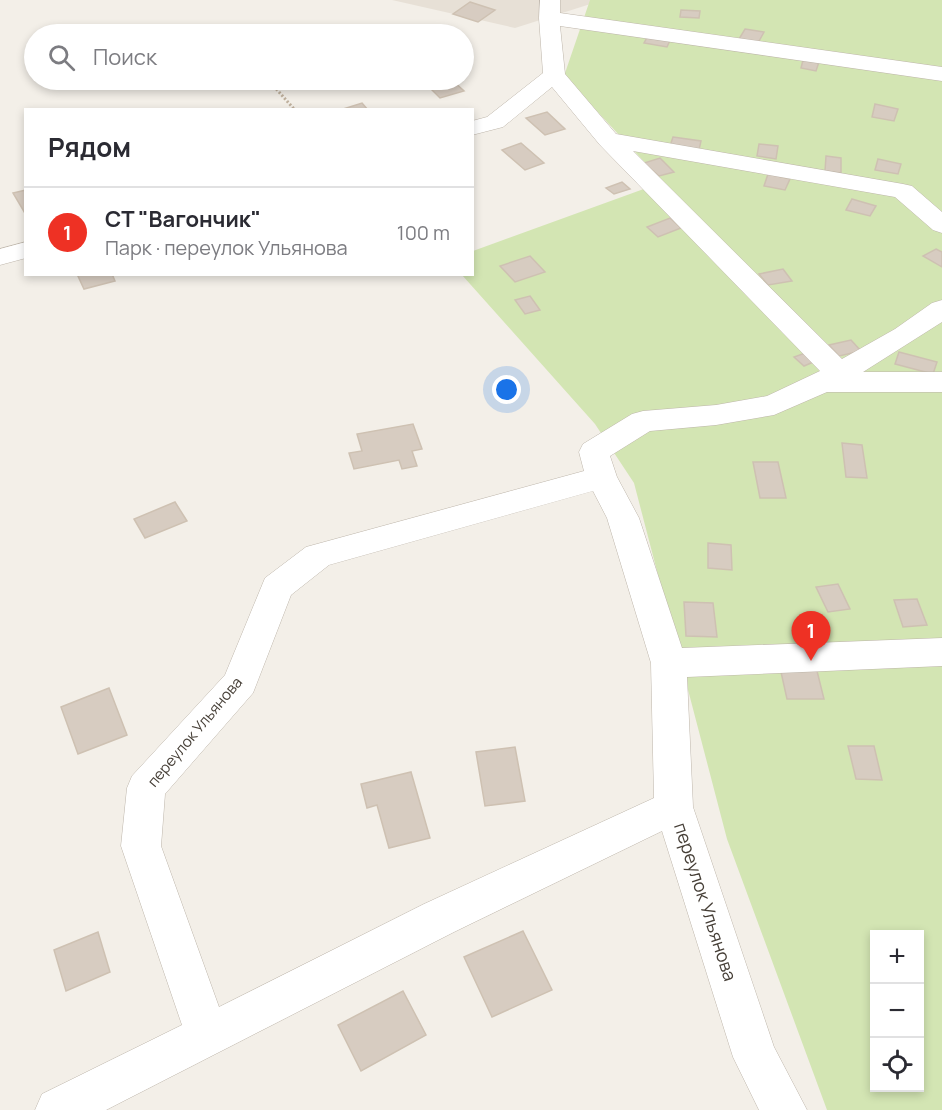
<!DOCTYPE html>
<html lang="ru">
<head>
<meta charset="utf-8">
<style>
  :root { --surface:#fff; --page:#f7f7f7; --text:#2b2b33; --muted:#7c7c81; --line:#e1e1e2; --accent:#ee3124 }
  body { margin:0; font-family:Manrope,sans-serif; background:var(--page); color:var(--text) }
  .controls { position:absolute; right:18px; bottom:18px; display:grid; overflow:hidden; border-radius:0px; box-shadow:0 3px 9px #0003 }
  .controls button { width:54px; height:54px; display:grid; place-items:center; padding:0; border:0; border-bottom:2px solid var(--line); background:var(--surface); color:var(--text); font:30px sans-serif }
  .you { position:absolute; left:507px; top:390px; width:21px; height:21px; margin:-15px; border:4px solid #fff; border-radius:50%; background:#1a73e8; box-shadow:0 0 0 9px #1a73e833 }
  .badge { display:grid; place-items:center; width:39px; height:39px; border-radius:50%; background:var(--accent); color:#fff; font-size:20px; font-weight:700 }
  .pin { position:absolute; translate:-50% -50px; filter:drop-shadow(0 2px 3px #0008) }
  .pin::after { content:''; position:absolute; top:32px; width:21px; height:18px; background:inherit; clip-path:polygon(0 0,100% 0,50% 100%) }
  .list { margin:0; padding:0; list-style:none }
  h2 { display:flex; justify-content:space-between; align-items:center; height:78px; margin:0; padding:0 24px; font-size:26px }
  h2 small { font-size:20px; font-weight:400; color:var(--muted) }
  .list li { display:grid; grid-template-columns:39px 1fr auto; gap:18px; align-items:center; box-sizing:border-box; height:90px; padding:0 24px; border-top:2px solid var(--line) }
  .list b { display:block; font-size:22px; white-space:nowrap }
  .list p { margin:0; font-size:20px; white-space:nowrap; color:var(--muted) }
  .list em { font-size:20px; font-style:normal; color:var(--muted) }
  .icon { flex:none; width:33px; height:33px; fill:none; stroke:currentColor; stroke-width:2; stroke-linecap:round; stroke-linejoin:round }
  .map { position:relative; flex:none; width:942px; height:1110px; overflow:hidden }
  .search { position:absolute; background:var(--surface); box-shadow:0 3px 9px #0003; left:24px; top:24px; width:450px; height:66px; display:flex; align-items:center; gap:15px; box-sizing:border-box; padding:0 21px; border-radius:33px; color:var(--muted); font-size:22px }
  .panel { position:absolute; background:var(--surface); box-shadow:0 3px 9px #0003; left:24px; top:108px; width:450px; height:168px; border-radius:0px }
  .map>svg:first-child { display:block }
  .residential { fill:#e7e0d6 }
  .green { fill:#d3e5b3; fill-rule:evenodd }
  .building { fill:#d7ccc1; stroke:#cec1b2; stroke-width:1.5 }
  .lines { fill:none; stroke-linecap:round; stroke-linejoin:round }
  .minor-casing { stroke:#beb6ab; stroke-width:1 }
  .path { stroke:#bfb09d; stroke-width:3; stroke-dasharray:2 2; stroke-linecap:butt }
  .minor { fill:#fff; fill-rule:evenodd }
  .labels { text-anchor:middle; stroke-width:6; stroke-linejoin:round; paint-order:stroke }
  .street-label { font-size:15px; fill:#463f37; stroke:#fff }
  .near-street-label { font-size:18px; fill:#463f37; stroke:#fff }
</style>
</head>
<body>
<div class="map">
<svg width="942" height="1110" viewBox="0 0 942 1110">
  <rect width="100%" height="100%" fill="#f3efe8"/>
  <!-- residential -->
  <polygon class="residential" points="392,0 603,0 515,28"/>
  <!-- green -->
  <path class="green" d="M590,0H942V1110H827L727,839L634,483L595,424L462,275L472,274L473,251L663,182L564,76ZM874,934H920V1088H874Z"/>
  <!-- building -->
  <g class="building">
    <polygon points="470,2 495,10 478,22 453,14"/>
    <polygon points="681,10 700,11 699,18 680,17"/>
    <polygon points="379,26 392,34 362,33"/>
    <polygon points="745,29 764,32 758,43 739,39"/>
    <polygon points="649,34 671,38 667,47 644,43"/>
    <polygon points="803,60 819,62 816,71 801,68"/>
    <polygon points="422,80 452,80 464,91 440,98"/>
    <polygon points="362,103 368,110 340,110"/>
    <polygon points="875,104 898,109 894,121 872,117"/>
    <polygon points="547,112 565,129 545,135 526,118"/>
    <polygon points="673,137 701,141 699,150 670,146"/>
    <polygon points="521,143 544,163 525,170 502,150"/>
    <polygon points="759,144 778,146 776,159 757,156"/>
    <polygon points="826,156 841,158 841,173 825,171"/>
    <polygon points="660,158 674,172 659,176 644,163"/>
    <polygon points="878,159 901,164 898,174 875,170"/>
    <polygon points="768,174 790,179 785,190 764,186"/>
    <polygon points="622,182 630,189 614,194 606,188"/>
    <polygon points="26,190 26,215 13,193"/>
    <polygon points="852,199 876,206 870,216 846,210"/>
    <polygon points="670,218 681,228 658,237 647,227"/>
    <polygon points="936,249 942,252 942,267 923,256"/>
    <polygon points="530,256 545,272 515,282 500,266"/>
    <polygon points="783,269 792,281 768,285 759,274"/>
    <polygon points="77,274 112,274 115,281 84,289"/>
    <polygon points="530,296 540,310 525,314 515,300"/>
    <polygon points="851,340 861,351 839,356 829,345"/>
    <polygon points="808,352 818,360 804,366 794,357"/>
    <polygon points="899,352 937,362 933,374 895,364"/>
    <polygon points="413,424 422,449 412,451 417,466 402,469 399,460 354,469 349,453 362,451 357,434"/>
    <polygon points="842,443 862,445 867,478 846,477"/>
    <polygon points="753,462 778,462 786,498 760,498"/>
    <polygon points="175,502 187,521 145,538 134,519"/>
    <polygon points="708,543 731,545 732,570 708,568"/>
    <polygon points="838,584 850,609 828,612 816,587"/>
    <polygon points="917,599 927,625 903,627 894,600"/>
    <polygon points="684,602 713,603 717,637 686,636"/>
    <polygon points="817,671 824,699 787,699 781,672"/>
    <polygon points="109,688 127,735 78,754 61,707"/>
    <polygon points="848,746 874,746 882,780 856,779"/>
    <polygon points="515,747 525,801 485,806 476,752"/>
    <polygon points="411,772 430,838 389,848 377,805 367,808 361,784"/>
    <polygon points="523,931 552,990 492,1017 464,957"/>
    <polygon points="98,932 110,972 66,991 54,950"/>
    <polygon points="403,991 426,1035 361,1071 338,1025"/>
  </g>
  <g class="lines">
    <defs>
      <g id="minor">
        <path d="M540,0H560V13L942,67V81L560,26L565,74L616,134L903,184L912,186L942,212V233L933,230L895,197L633,151L842,359L895,329L932,303L942,300V322L863,372H942V392H827L774,415L716,425L650,431L610,456L617,477L639,518L682,648L942,638V666L687,677L693,807L774,1047L807,1110H759L733,1057L662,831L454,932L106,1110H35L42,1094L182,1025L121,846L127,788L132,776L225,675L265,578L306,547L584,471L579,452L583,444L632,414L643,411L716,405L767,396L820,371L600,145L552,87L503,127L472,135V121L487,117L543,73L539,18ZM593,491L607,518L651,663L654,798L424,904L219,1007L161,846L165,794L253,693L291,595L329,565Z"/>
        <polygon points="26,242 26,258 0,265 0,249"/>
      </g>
    </defs>
    <!-- minor casing -->
    <use href="#minor" class="minor-casing"/>
    <!-- path -->
    <polyline class="path" points="271,83 295,110"/>
    <!-- minor -->
    <use href="#minor" class="minor"/>
  </g>
  <g class="labels">
    <!-- street labels -->
    <g class="street-label">
      <text transform="translate(195 732) rotate(-50)" y="5">переулок Ульянова</text>
    </g>
    <!-- near-street labels -->
    <g class="near-street-label">
      <text transform="translate(705 902) rotate(72)" y="6">переулок Ульянова</text>
    </g>
  </g>
</svg>
<div class="controls">
<button>+</button>
<button>−</button>
<button><svg class="icon" aria-label="locate" viewBox="0 0 24 24"><circle cx="12" cy="12" r="6"/><path d="M12 2v4M12 18v4M2 12h4M18 12h4"/></svg></button>
</div>
<div class="you"></div>
<div class="pin badge" style="left:811px;top:661px">1</div>
<div class="search"><svg class="icon" aria-label="search" viewBox="0 0 24 24"><circle cx="10" cy="10" r="6"/><path d="M15 15l6 6"/></svg>Поиск</div>
<section class="panel">
<h2>Рядом<small></small></h2>
<ul class="list">
<li><span class="badge">1</span><div><b>СТ &quot;Вагончик&quot;</b><p>Парк · переулок Ульянова</p></div><em>100 m</em></li>
</ul>
</section>
</div>
</body>
</html>
